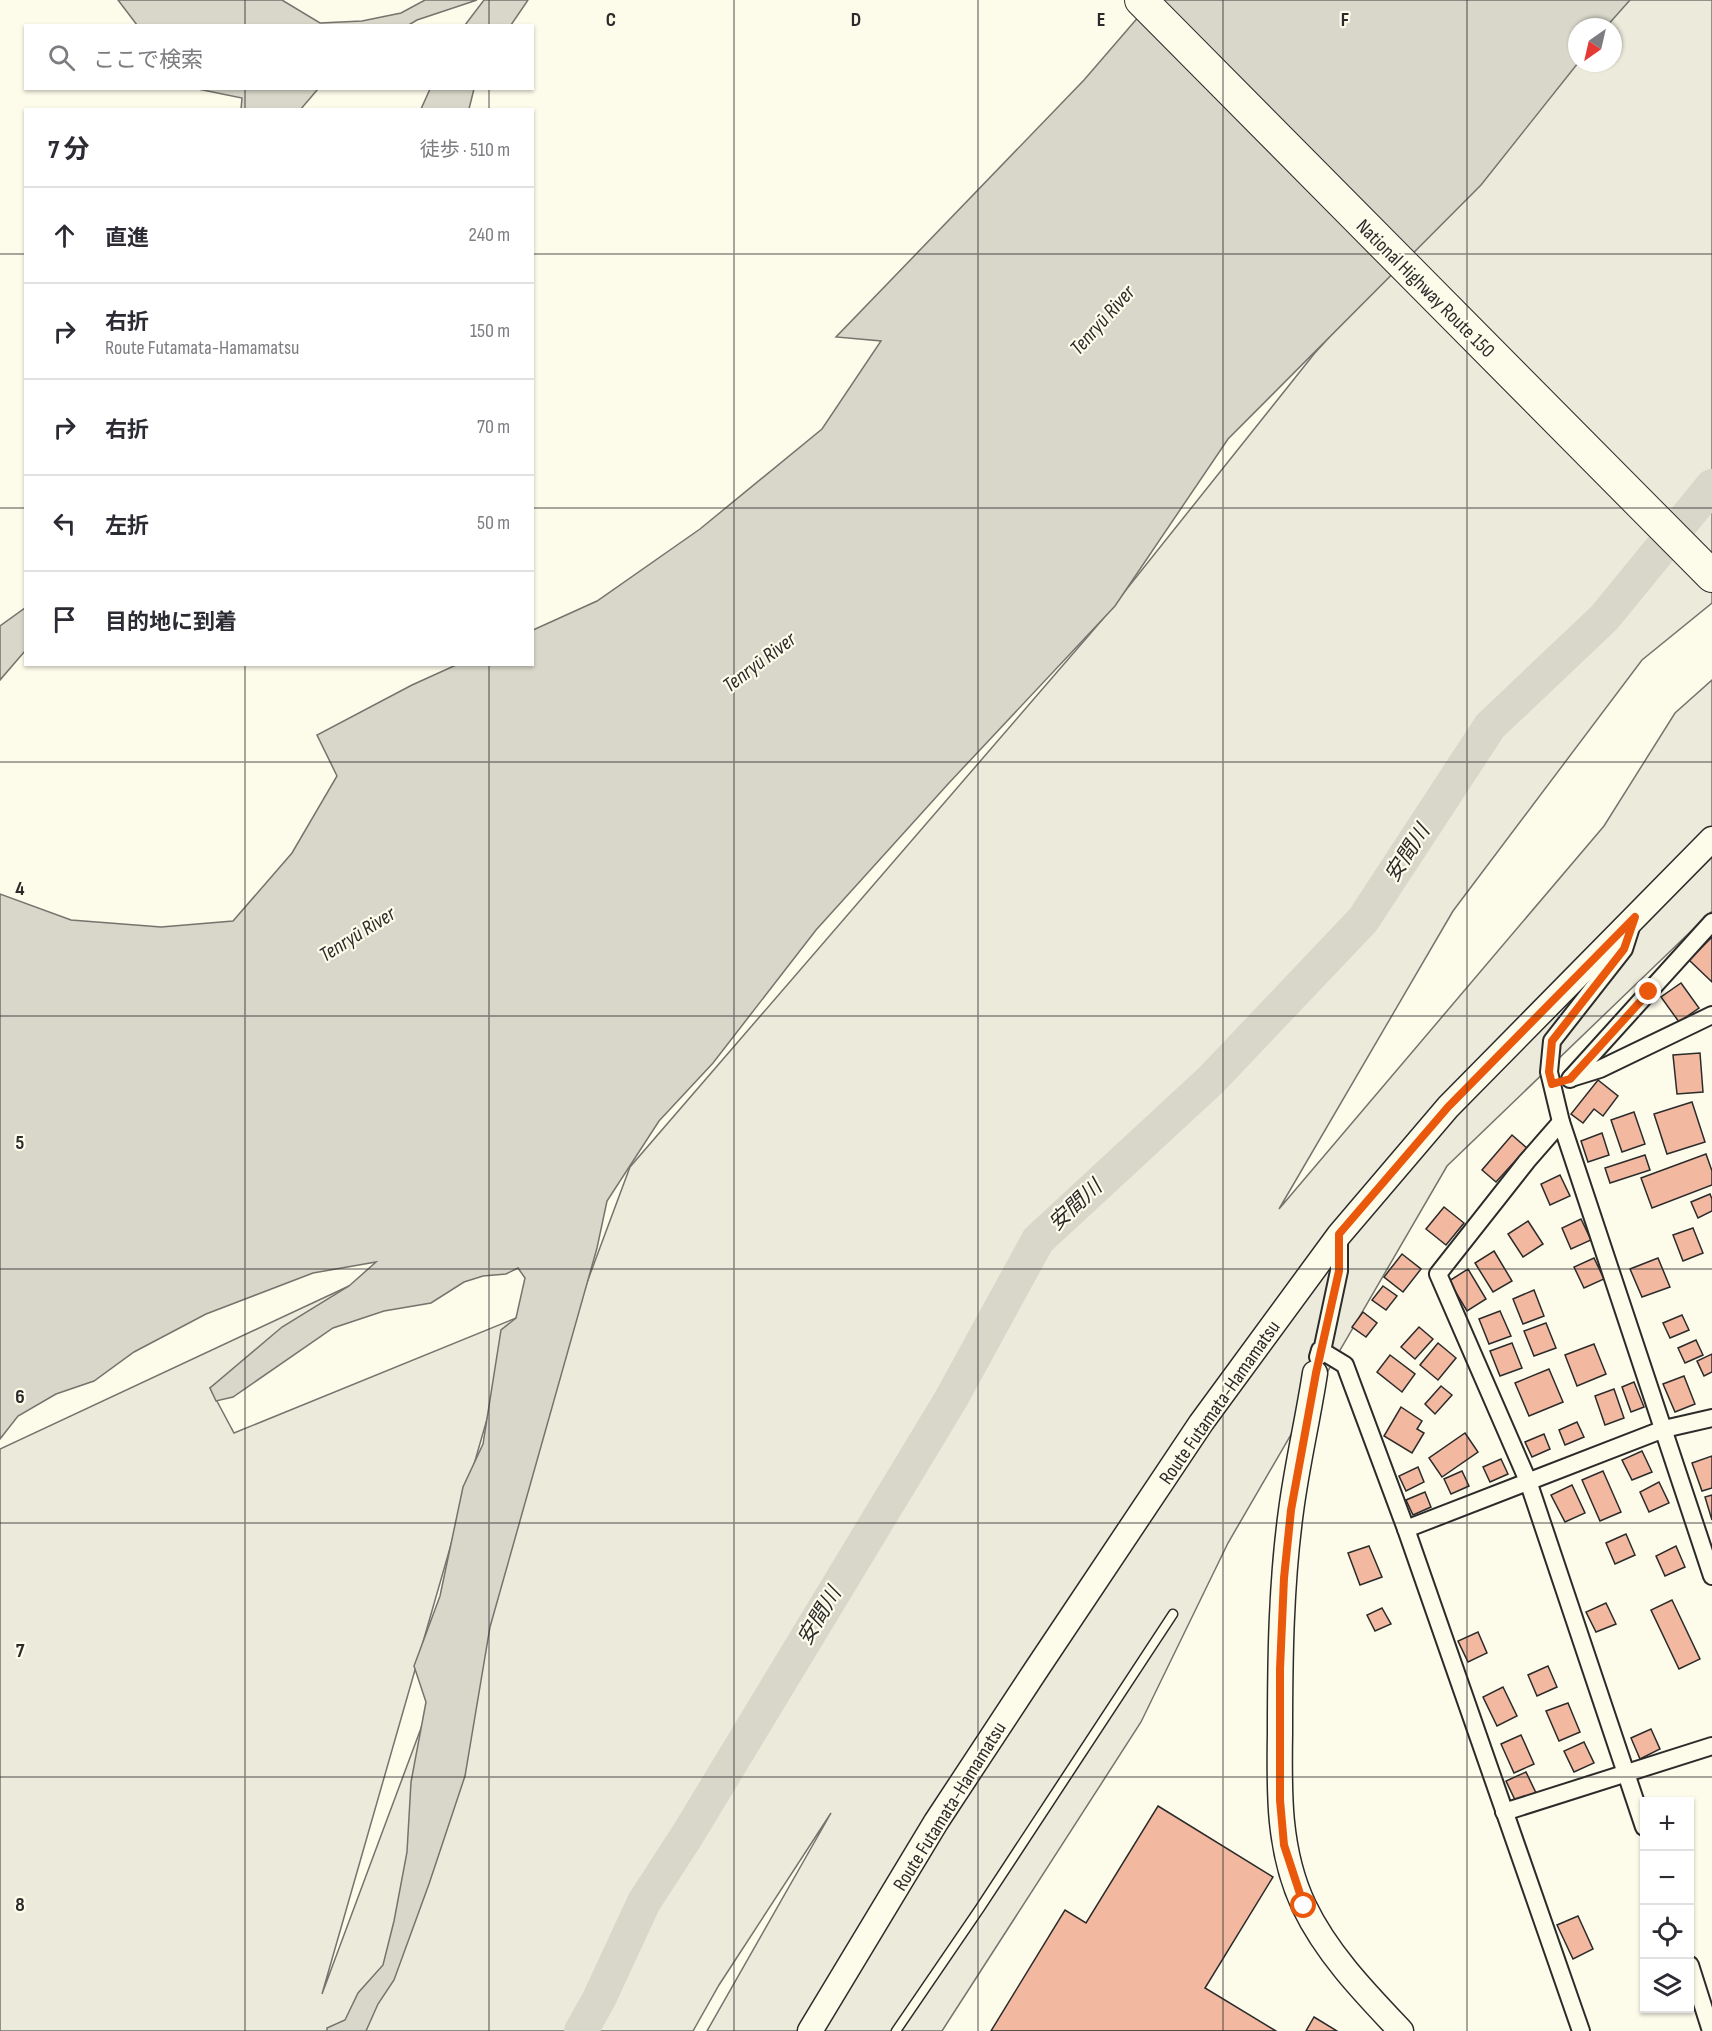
<!DOCTYPE html>
<html lang="ja">
<head>
<meta charset="utf-8">
<style>
  :root { --surface:#fff; --page:#f2f2f3; --text:#2b2b33; --muted:#7c7c81; --line:#e1e1e2 }
  body { margin:0; font-family:"Sofia Sans Condensed","Noto Sans JP",sans-serif; background:var(--page); color:var(--text) }
  .controls { position:absolute; right:18px; bottom:18px; display:grid; overflow:hidden; border-radius:0px; box-shadow:0 2px 4px #0004 }
  .controls button { width:54px; height:54px; display:grid; place-items:center; padding:0; border:0; border-bottom:2px solid var(--line); background:var(--surface); color:var(--text); font:30px sans-serif }
  .compass { position:absolute; left:1568px; top:18px; width:54px; height:54px; border-radius:50%; background:var(--surface); box-shadow:0 2px 4px #0004; rotate:214deg }
  .stop { position:absolute; width:18px; height:18px; margin:-14px; border:4px solid #ea580c; border-radius:50%; background:#fff }
  .stop.end { background:#ea580c; border-color:#fff; box-shadow:0 2px 6px #0008 }
  .list { margin:0; padding:0; list-style:none }
  h2 { display:flex; justify-content:space-between; align-items:center; height:78px; margin:0; padding:0 24px; font-size:26px }
  h2 small { font-size:20px; font-weight:400; color:var(--muted) }
  .list li { display:grid; grid-template-columns:39px 1fr auto; gap:18px; align-items:center; box-sizing:border-box; height:96px; padding:0 24px; border-top:2px solid var(--line) }
  .list b { display:block; font-size:22px; white-space:nowrap }
  .list p { margin:0; font-size:20px; white-space:nowrap; color:var(--muted) }
  .list em { font-size:20px; font-style:normal; color:var(--muted) }
  .icon { flex:none; width:33px; height:33px; fill:none; stroke:currentColor; stroke-width:2; stroke-linecap:round; stroke-linejoin:round }
  .map { position:relative; flex:none; width:1712px; height:2031px; overflow:hidden }
  .search { position:absolute; background:var(--surface); box-shadow:0 2px 4px #0004; left:24px; top:24px; width:510px; height:66px; display:flex; align-items:center; gap:15px; box-sizing:border-box; padding:0 21px; border-radius:0px; color:var(--muted); font-size:22px }
  .panel { position:absolute; background:var(--surface); box-shadow:0 2px 4px #0004; left:24px; top:108px; width:510px; height:558px; border-radius:0px }
  .map>svg:first-child { display:block }
  .green { fill:#ecebdb; stroke:#74746e; stroke-width:1.5 }
  .water { fill:#d8d7c9; stroke:#74746e; stroke-width:1.5 }
  .lines { fill:none; stroke-linecap:round; stroke-linejoin:round }
  .river { stroke:#d8d7c9; stroke-width:34 }
  .building { fill:#f2b8a0; stroke:#2b2b2b; stroke-width:1.5 }
  .lane-casing { stroke:#2b2b2b; stroke-width:11 }
  .street-casing { stroke:#2b2b2b; stroke-width:20 }
  .secondary-casing { stroke:#2b2b2b; stroke-width:27 }
  .highway-casing { stroke:#2b2b2b; stroke-width:34 }
  .lane { stroke:#fdfbea; stroke-width:8 }
  .street { stroke:#fdfbea; stroke-width:16 }
  .secondary { stroke:#fdfbea; stroke-width:24 }
  .highway { stroke:#fdfbea; stroke-width:32 }
  .route { stroke:#ea580c; stroke-width:8 }
  .grid { fill:none; stroke:#2b2b2b; stroke-width:1.5; stroke-opacity:0.55 }
  .labels { text-anchor:middle; stroke-width:4.5; stroke-linejoin:round; paint-order:stroke }
  .street-label { font-size:20px; fill:#2b2b2b; stroke:#fdfbea }
  .water-label { font-size:21px; font-style:italic; fill:#2b2b2b; stroke:#fdfbea }
  .grid-label { font-size:20px; text-anchor:middle; font-weight:bold; fill:#2b2b2b; stroke:#fdfbea; stroke-width:4.5; stroke-linejoin:round; paint-order:stroke }
</style>
</head>
<body>
<div class="map">
<svg width="1712" height="2031" viewBox="0 0 1712 2031">
  <rect width="100%" height="100%" fill="#fdfbea"/>
  <!-- green -->
  <polygon class="green" points="1621,0 1712,0 1712,603 1642,660 1453,911 1279,1209 1604,826 1675,713 1712,680 1712,911 1447,1166 1228,1543 1141,1722 942,2031 707,2031 831,1813 719,1985 693,2031 0,2031 0,1449 349,1286 210,1388 234,1433 516,1318 322,1994 630,1167 1102,620 1314,354 1577,63 1613,63 1613,27 1598,27"/>
  <!-- water -->
  <g class="water">
    <polygon points="118,0 282,0 320,23 362,21 401,13 425,0 477,0 417,20 407,26 137,25"/>
    <polygon points="484,0 528,0 511,25 465,25"/>
    <polygon points="1153,0 1630,0 1606,27 1577,27 1578,63 1481,185 1228,439 1115,606 948,784 816,930 713,1063 659,1121 607,1201 597,1248 490,1627 465,1776 429,1884 394,1980 378,2004 366,2031 327,2031 327,2028 345,2020 358,1993 383,1965 394,1921 407,1852 411,1782 426,1702 414,1666 440,1596 463,1487 483,1444 501,1330 516,1318 525,1278 518,1268 506,1274 483,1276 464,1282 431,1303 384,1311 333,1328 233,1397 216,1401 210,1388 282,1327 349,1286 376,1262 313,1273 206,1314 134,1352 94,1381 56,1394 18,1416 0,1439 0,894 71,920 161,927 233,921 292,853 337,776 317,735 412,685 456,665 532,664 533,630 597,601 700,529 822,429 881,341 836,337 1084,80"/>
    <polygon points="198,89 318,89 300,110 241,109 242,98"/>
    <polygon points="430,89 430,88 474,89 469,109 421,109"/>
    <polygon points="25,608 25,651 0,680 0,626"/>
  </g>
  <g class="lines">
    <!-- river -->
    <polyline class="river" points="581,2031 599,1999 644,1902 688,1834 951,1399 1038,1240 1211,1080 1363,920 1490,726 1604,618 1712,486"/>
  </g>
  <!-- building -->
  <g class="building">
    <polygon points="1712,937 1712,982 1689,960"/>
    <polygon points="1681,983 1699,1008 1679,1022 1661,997"/>
    <polygon points="1700,1053 1703,1092 1677,1094 1673,1055"/>
    <polygon points="1598,1080 1618,1096 1603,1116 1594,1109 1583,1123 1571,1114"/>
    <polygon points="1692,1102 1705,1142 1667,1154 1654,1114"/>
    <polygon points="1634,1112 1645,1144 1622,1152 1611,1120"/>
    <polygon points="1602,1133 1609,1155 1588,1162 1581,1141"/>
    <polygon points="1512,1135 1527,1148 1496,1182 1482,1170"/>
    <polygon points="1706,1154 1712,1171 1712,1185 1652,1208 1641,1178"/>
    <polygon points="1645,1155 1650,1170 1610,1183 1605,1168"/>
    <polygon points="1560,1175 1570,1196 1550,1205 1541,1184"/>
    <polygon points="1710,1194 1712,1199 1712,1211 1698,1218 1691,1202"/>
    <polygon points="1444,1207 1464,1223 1446,1245 1426,1229"/>
    <polygon points="1581,1219 1591,1240 1571,1249 1562,1228"/>
    <polygon points="1528,1221 1543,1244 1523,1257 1508,1234"/>
    <polygon points="1693,1228 1703,1253 1683,1261 1673,1235"/>
    <polygon points="1494,1251 1512,1281 1493,1292 1475,1263"/>
    <polygon points="1402,1254 1421,1269 1403,1292 1384,1277"/>
    <polygon points="1594,1258 1604,1279 1584,1288 1574,1267"/>
    <polygon points="1658,1258 1670,1287 1642,1297 1630,1269"/>
    <polygon points="1468,1269 1486,1299 1467,1311 1449,1281"/>
    <polygon points="1383,1286 1397,1296 1386,1310 1372,1300"/>
    <polygon points="1534,1290 1544,1316 1523,1324 1513,1299"/>
    <polygon points="1500,1311 1511,1336 1489,1344 1479,1319"/>
    <polygon points="1363,1312 1377,1323 1366,1337 1352,1327"/>
    <polygon points="1682,1315 1689,1330 1670,1338 1663,1323"/>
    <polygon points="1546,1323 1556,1348 1534,1356 1524,1331"/>
    <polygon points="1419,1327 1433,1339 1415,1359 1401,1347"/>
    <polygon points="1696,1340 1703,1355 1685,1363 1678,1348"/>
    <polygon points="1438,1343 1456,1358 1438,1380 1420,1365"/>
    <polygon points="1512,1343 1522,1368 1500,1376 1490,1351"/>
    <polygon points="1594,1344 1606,1374 1577,1386 1565,1355"/>
    <polygon points="1712,1354 1712,1372 1704,1376 1697,1361"/>
    <polygon points="1390,1355 1415,1374 1402,1392 1377,1372"/>
    <polygon points="1549,1369 1563,1402 1529,1416 1515,1383"/>
    <polygon points="1684,1376 1695,1404 1675,1412 1663,1384"/>
    <polygon points="1634,1382 1644,1407 1631,1412 1622,1387"/>
    <polygon points="1441,1386 1452,1395 1435,1414 1425,1404"/>
    <polygon points="1614,1389 1624,1418 1605,1425 1595,1396"/>
    <polygon points="1401,1407 1422,1421 1417,1429 1424,1433 1412,1453 1384,1436"/>
    <polygon points="1577,1422 1584,1437 1565,1445 1559,1430"/>
    <polygon points="1465,1433 1478,1452 1442,1477 1429,1458"/>
    <polygon points="1544,1434 1550,1449 1532,1457 1525,1442"/>
    <polygon points="1642,1451 1652,1472 1632,1480 1622,1460"/>
    <polygon points="1712,1456 1712,1488 1702,1491 1692,1463"/>
    <polygon points="1501,1459 1508,1474 1490,1482 1483,1467"/>
    <polygon points="1418,1467 1424,1482 1406,1491 1399,1476"/>
    <polygon points="1462,1471 1469,1486 1451,1494 1444,1479"/>
    <polygon points="1603,1471 1621,1512 1600,1521 1582,1480"/>
    <polygon points="1659,1482 1669,1503 1649,1512 1640,1492"/>
    <polygon points="1572,1485 1585,1513 1565,1522 1551,1495"/>
    <polygon points="1425,1492 1431,1507 1413,1515 1406,1500"/>
    <polygon points="1712,1495 1712,1520 1705,1497"/>
    <polygon points="1626,1534 1635,1555 1615,1564 1606,1543"/>
    <polygon points="1369,1546 1382,1577 1360,1585 1348,1553"/>
    <polygon points="1676,1546 1685,1567 1665,1576 1656,1556"/>
    <polygon points="1672,1600 1700,1659 1679,1669 1651,1610"/>
    <polygon points="1606,1603 1616,1624 1596,1632 1586,1612"/>
    <polygon points="1382,1608 1391,1624 1375,1631 1367,1615"/>
    <polygon points="1478,1632 1487,1653 1468,1662 1458,1641"/>
    <polygon points="1548,1666 1557,1687 1537,1696 1528,1675"/>
    <polygon points="1503,1687 1517,1716 1497,1726 1483,1697"/>
    <polygon points="1568,1703 1580,1732 1559,1741 1546,1711"/>
    <polygon points="1651,1729 1660,1749 1640,1759 1631,1738"/>
    <polygon points="1521,1735 1534,1764 1514,1773 1501,1744"/>
    <polygon points="1584,1742 1594,1763 1574,1772 1564,1751"/>
    <polygon points="1526,1772 1536,1793 1516,1802 1506,1781"/>
    <polygon points="1158,1806 1273,1877 1205,1988 1276,2031 991,2031 1065,1910 1086,1923"/>
    <polygon points="1578,1916 1593,1949 1573,1959 1557,1925"/>
    <polygon points="1314,2017 1337,2031 1306,2031"/>
  </g>
  <g class="lines">
    <defs>
      <polyline id="lane" points="896,2031 980,1908 1173,1614"/>
      <g id="street">
        <polyline points="1632,924 1624,949 1552,1041 1549,1072 1561,1122 1712,1576"/>
        <polyline points="1571,1078 1600,1069 1712,1015"/>
        <polyline points="1570,1079 1712,922"/>
        <polyline points="1561,1122 1527,1161 1438,1274 1528,1481 1644,1827"/>
        <polyline points="1322,1351 1345,1365 1406,1529 1581,2031"/>
        <polyline points="1318,1357 1320,1350 1322,1351 1339,1271 1339,1235"/>
        <polyline points="1406,1529 1664,1429 1712,1418"/>
        <polyline points="1504,1812 1712,1746"/>
        <polyline points="1690,1965 1711,2031"/>
      </g>
      <g id="secondary">
        <path d="M1315,1373C1308,1419 1297,1465 1291,1511C1281,1584 1280,1659 1280,1733C1279,1792 1278,1851 1304,1906C1327,1954 1365,1993 1401,2031"/>
        <polyline points="810,2031 936,1822 1036,1670 1201,1423 1339,1235 1448,1107 1712,839"/>
      </g>
      <polyline id="highway" points="1141,0 1712,576"/>
    </defs>
    <!-- lane casing -->
    <use href="#lane" class="lane-casing"/>
    <!-- street casing -->
    <use href="#street" class="street-casing"/>
    <!-- secondary casing -->
    <use href="#secondary" class="secondary-casing"/>
    <!-- highway casing -->
    <use href="#highway" class="highway-casing"/>
    <!-- lane -->
    <use href="#lane" class="lane"/>
    <!-- street -->
    <use href="#street" class="street"/>
    <!-- secondary -->
    <use href="#secondary" class="secondary"/>
    <!-- highway -->
    <use href="#highway" class="highway"/>
  </g>
  <g class="lines">
    <!-- route -->
    <polyline class="route" points="1304,1906 1284,1845 1280,1800 1280,1669 1284,1578 1291,1510 1316,1373 1339,1271 1339,1234 1448,1107 1635,917 1624,949 1552,1041 1549,1072 1552,1084 1570,1079 1649,992"/>
  </g>
  <!-- grid -->
  <path class="grid" d="M245,0V26M489,0V26M734,0V2031M978,0V2031M1223,0V2031M1467,0V2031M245,88V110M489,88V110M0,254H26M532,254H1712M0,508H26M532,508H1712M245,664V2031M489,664V2031M0,762H1712M0,1016H1712M0,1269H1712M0,1523H1712M0,1777H1712"/>
  <g class="labels">
    <!-- street labels -->
    <g class="street-label">
      <text transform="translate(1426 288) rotate(45)" y="7">National Highway Route 150</text>
      <text transform="translate(1219 1402) rotate(-55)" y="7">Route Futamata-Hamamatsu</text>
      <text transform="translate(949 1806) rotate(-58)" y="7">Route Futamata-Hamamatsu</text>
    </g>
    <!-- water labels -->
    <g class="water-label">
      <text transform="translate(1102 320) rotate(-48)" y="7">Tenryū River</text>
      <text transform="translate(759 662) rotate(-37)" y="7">Tenryū River</text>
      <text transform="translate(1407 853) rotate(-57)" y="7">安間川</text>
      <text transform="translate(357 934) rotate(-32)" y="7">Tenryū River</text>
      <text transform="translate(1075 1205) rotate(-43)" y="7">安間川</text>
      <text transform="translate(819 1616) rotate(-59)" y="7">安間川</text>
    </g>
  </g>
  <g class="grid-label">
    <text x="611" y="26">C</text>
    <text x="856" y="26">D</text>
    <text x="1101" y="26">E</text>
    <text x="1345" y="26">F</text>
    <text x="20" y="895">4</text>
    <text x="20" y="1149">5</text>
    <text x="20" y="1403">6</text>
    <text x="20" y="1657">7</text>
    <text x="20" y="1911">8</text>
  </g>
</svg>
<div class="controls">
<button>+</button>
<button>−</button>
<button><svg class="icon" aria-label="locate" viewBox="0 0 24 24"><circle cx="12" cy="12" r="6"/><path d="M12 2v4M12 18v4M2 12h4M18 12h4"/></svg></button>
<button><svg class="icon" aria-label="layers" viewBox="0 0 24 24"><path d="M12 4l9 5-9 5-9-5zM3 14l9 5 9-5"/></svg></button>
</div>
<svg class="compass" viewBox="-18 -18 36 36"><path d="M0-13l5 13h-10z" fill="#e53935"/><path d="M0 13l5-13h-10z" fill="#7c7c81"/></svg>
<div class="stop" style="left:1304px;top:1906px"></div>
<div class="stop end" style="left:1649px;top:992px"></div>
<div class="search"><svg class="icon" aria-label="search" viewBox="0 0 24 24"><circle cx="10" cy="10" r="6"/><path d="M15 15l6 6"/></svg>ここで検索</div>
<section class="panel">
<h2>7 分<small>徒歩 · 510 m</small></h2>
<ul class="list">
<li><svg class="icon" aria-label="ahead" viewBox="0 0 24 24"><path d="M12 20V5M6 11l6-6 6 6"/></svg><div><b>直進</b></div><em>240 m</em></li>
<li><svg class="icon" aria-label="right" viewBox="0 0 24 24"><path d="M7 20v-9h11M14 6l5 5-5 5"/></svg><div><b>右折</b><p>Route Futamata-Hamamatsu</p></div><em>150 m</em></li>
<li><svg class="icon" aria-label="right" viewBox="0 0 24 24"><path d="M7 20v-9h11M14 6l5 5-5 5"/></svg><div><b>右折</b></div><em>70 m</em></li>
<li><svg class="icon" aria-label="left" viewBox="0 0 24 24"><path d="M17 20v-9H6M10 6l-5 5 5 5"/></svg><div><b>左折</b></div><em>50 m</em></li>
<li><svg class="icon" aria-label="arrive" viewBox="0 0 24 24"><path d="M6 21V4h12l-3 4 3 4H6"/></svg><div><b>目的地に到着</b></div></li>
</ul>
</section>
</div>
</body>
</html>
